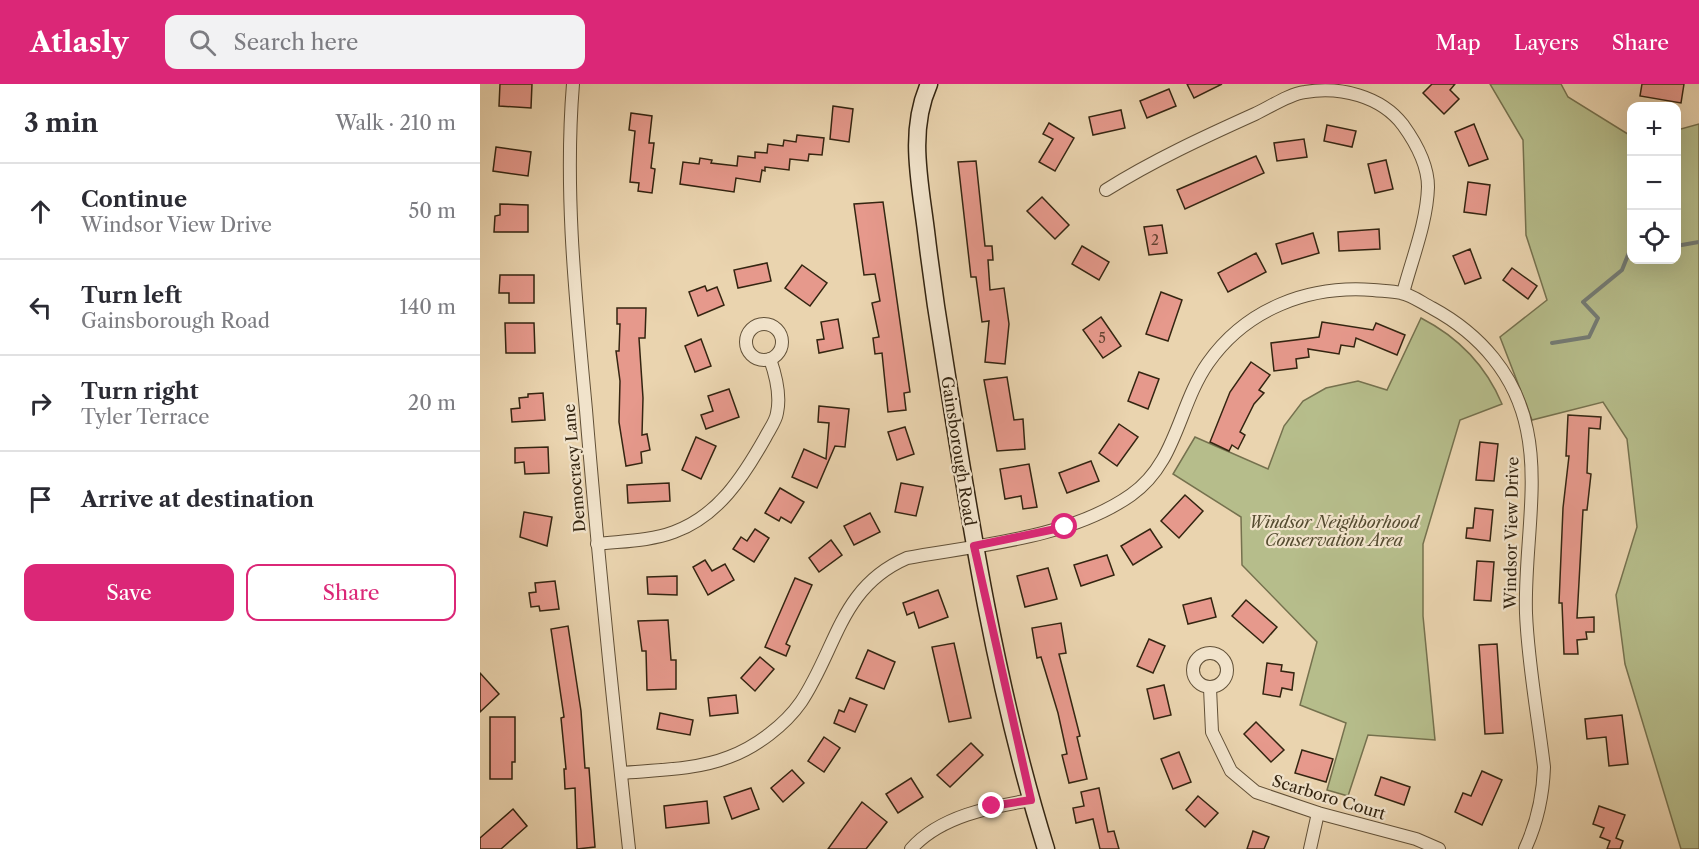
<!DOCTYPE html>
<html lang="en">
<head>
<meta charset="utf-8">
<style>
  :root { --surface:#fff; --page:#f2f2f3; --text:#2b2b33; --muted:#7c7c81; --line:#e1e1e2; --accent:#db2777 }
  body { margin:0; font-family:"Libre Caslon Text",serif; background:var(--page); color:var(--text) }
  .controls { position:absolute; right:18px; top:18px; display:grid; overflow:hidden; border-radius:12px; box-shadow:0 6px 24px #0002 }
  .controls button { width:54px; height:54px; display:grid; place-items:center; padding:0; border:0; border-bottom:2px solid var(--line); background:var(--surface); color:var(--text); font:30px sans-serif }
  .stop { position:absolute; width:18px; height:18px; margin:-14px; border:4px solid #db2777; border-radius:50%; background:#fff }
  .stop.end { background:#db2777; border-color:#fff; box-shadow:0 2px 6px #0008 }
  .list { margin:0; padding:0; list-style:none }
  h2 { display:flex; justify-content:space-between; align-items:center; height:78px; margin:0; padding:0 24px; font-size:26px }
  h2 small { font-size:20px; font-weight:400; color:var(--muted) }
  .list li { display:grid; grid-template-columns:39px 1fr auto; gap:18px; align-items:center; box-sizing:border-box; height:96px; padding:0 24px; border-top:2px solid var(--line) }
  .list b { display:block; font-size:22px; white-space:nowrap }
  .list p { margin:0; font-size:20px; white-space:nowrap; color:var(--muted) }
  .list em { font-size:20px; font-style:normal; color:var(--muted) }
  .actions { display:flex; gap:12px; padding:18px 24px }
  .actions a { flex:1; padding:14px 0; border:2px solid var(--accent); border-radius:12px; text-align:center; font-size:21px; color:var(--accent) }
  .actions .main { background:var(--accent); color:#fff }
  .icon { flex:none; width:33px; height:33px; fill:none; stroke:currentColor; stroke-width:2; stroke-linecap:round; stroke-linejoin:round }
  .map { position:relative; flex:none; width:1219px; height:765px; overflow:hidden }
  header { display:flex; align-items:center; gap:36px; box-sizing:border-box; height:84px; padding:0 30px; background:var(--accent); color:#fff }
  header strong { font-size:28px }
  nav { display:flex; gap:33px; margin-inline-start:auto; font-size:21px }
  .search { width:420px; height:54px; background:var(--page); display:flex; align-items:center; gap:15px; box-sizing:border-box; padding:0 21px; border-radius:12px; color:var(--muted); font-size:22px }
  main { display:flex }
  aside { flex:1; background:var(--surface) }
  .map>svg:first-child { display:block }
  .green { fill:#b6bd8b; stroke:#75714e; stroke-width:1.5 }
  .lines { fill:none; stroke-linecap:round; stroke-linejoin:round }
  .stream { stroke:#737b75; stroke-width:4 }
  .building { fill:#e6998c; stroke:#342511; stroke-width:1.5 }
  .street-casing { stroke:#625138; stroke-width:14 }
  .secondary-casing { stroke:#342511; stroke-width:19 }
  .street { stroke:#f1e3cb; stroke-width:12 }
  .secondary { stroke:#f1e3cb; stroke-width:16 }
  .route { stroke:#db2777; stroke-width:8 }
  .labels { text-anchor:middle; stroke-width:4.5; stroke-linejoin:round; paint-order:stroke }
  .number-label { font-size:14px; fill:#604230 }
  .street-label { font-size:16px; fill:#342511; stroke:#f1e3cb }
  .park-label { font-size:16px; font-style:italic; fill:#544b30; stroke:#f1e3cb }
</style>
</head>
<body>
<header>
<strong>Atlasly</strong>
<div class="search"><svg class="icon" aria-label="search" viewBox="0 0 24 24"><circle cx="10" cy="10" r="6"/><path d="M15 15l6 6"/></svg>Search here</div>
<nav><a>Map</a><a>Layers</a><a>Share</a></nav>
</header>
<main>
<aside>
<h2>3 min<small>Walk · 210 m</small></h2>
<ul class="list">
<li><svg class="icon" aria-label="ahead" viewBox="0 0 24 24"><path d="M12 20V5M6 11l6-6 6 6"/></svg><div><b>Continue</b><p>Windsor View Drive</p></div><em>50 m</em></li>
<li><svg class="icon" aria-label="left" viewBox="0 0 24 24"><path d="M17 20v-9H6M10 6l-5 5 5 5"/></svg><div><b>Turn left</b><p>Gainsborough Road</p></div><em>140 m</em></li>
<li><svg class="icon" aria-label="right" viewBox="0 0 24 24"><path d="M7 20v-9h11M14 6l5 5-5 5"/></svg><div><b>Turn right</b><p>Tyler Terrace</p></div><em>20 m</em></li>
<li><svg class="icon" aria-label="arrive" viewBox="0 0 24 24"><path d="M6 21V4h12l-3 4 3 4H6"/></svg><div><b>Arrive at destination</b></div></li>
</ul>
<div class="actions"><a class="main">Save</a><a>Share</a></div>
</aside>
<div class="map">
<svg width="1219" height="765" viewBox="0 0 1219 765">
  <rect width="100%" height="100%" fill="#ead4af"/>
  <filter id="stains"><feTurbulence type="fractalNoise" baseFrequency=".00333" numOctaves="4"/><feColorMatrix values="0 0 0 0 .2 0 0 0 0 .09 0 0 0 0 .02 0 0 0 .5 -.17"/></filter>
  <radialGradient id="worn" r=".72"><stop offset=".6" stop-color="#630" stop-opacity="0"/><stop offset="1" stop-color="#630" stop-opacity=".3"/></radialGradient>
  <!-- green -->
  <g class="green">
    <polygon points="1010,0 1081,0 1088,13 1151,52 1152,176 1196,176 1197,46 1219,40 1219,765 1201,765 1145,580 1136,511 1157,443 1147,355 1123,318 1052,336 1020,253 1067,216 1046,151 1043,56"/>
    <path d="M941,234C978,253 1006,282 1022,320L980,336L943,460V532L955,656L888,651L868,712L847,706L866,639L820,621L837,558L762,481L761,433L693,390L715,353L788,385L804,342L823,317L846,304L878,297L907,306Z"/>
  </g>
  <g class="lines">
    <!-- stream -->
    <g class="stream">
      <polyline points="1196,162 1219,158"/>
      <polyline points="1072,259 1109,253 1118,234 1103,218 1142,186 1152,161"/>
    </g>
  </g>
  <!-- building -->
  <g class="building">
    <polygon points="20,0 52,0 51,24 19,22"/>
    <polygon points="707,0 742,0 714,14"/>
    <polygon points="952,0 975,0 970,6 979,15 964,30 943,9"/>
    <polygon points="1162,0 1204,0 1201,19 1160,12"/>
    <polygon points="689,5 696,22 667,34 660,17"/>
    <polygon points="353,22 373,25 369,58 350,55"/>
    <polygon points="641,26 645,44 613,51 609,33"/>
    <polygon points="151,29 172,32 169,59 174,59 171,84 175,85 172,109 158,107 159,99 150,98 155,47 149,46"/>
    <polygon points="569,39 594,54 575,87 559,78 573,55 563,50"/>
    <polygon points="994,40 1008,75 989,82 975,48"/>
    <polygon points="847,41 876,47 872,63 844,57"/>
    <polygon points="317,51 344,54 342,71 329,70 328,77 310,75 309,86 285,83 285,87 282,86 280,98 256,94 254,108 200,100 203,78 219,80 220,74 232,76 231,79 257,82 258,72 275,74 275,68 287,69 288,60 303,62 304,56 316,58"/>
    <polygon points="824,55 827,73 797,77 794,59"/>
    <polygon points="16,63 51,68 48,92 13,87"/>
    <polygon points="776,72 784,89 705,125 697,106"/>
    <polygon points="906,76 913,105 895,109 888,80"/>
    <polygon points="496,77 505,162 512,162 513,176 508,176 510,206 524,204 529,240 525,280 505,278 509,237 502,238 496,193 491,193 478,78"/>
    <polygon points="988,98 1010,101 1006,131 984,128"/>
    <polygon points="562,113 589,141 575,155 547,127"/>
    <polygon points="403,118 430,308 424,309 426,326 408,328 402,269 395,270 393,254 399,253 392,219 400,217 395,190 384,191 374,120"/>
    <polygon points="20,120 48,121 48,148 14,148 15,132 20,131"/>
    <polygon points="682,141 687,169 669,171 664,143"/>
    <polygon points="899,145 900,165 859,167 858,148"/>
    <polygon points="833,149 839,169 802,180 796,160"/>
    <polygon points="602,162 629,178 619,196 592,180"/>
    <polygon points="990,165 1001,194 985,200 973,172"/>
    <polygon points="776,169 786,188 748,208 738,189"/>
    <polygon points="287,179 291,197 258,204 254,186"/>
    <polygon points="322,181 347,199 330,222 305,204"/>
    <polygon points="1032,184 1057,202 1048,215 1023,196"/>
    <polygon points="20,191 54,191 54,219 29,219 29,209 19,209"/>
    <polygon points="225,202 227,207 237,203 244,221 218,232 209,208"/>
    <polygon points="681,208 702,216 688,257 666,250"/>
    <polygon points="137,224 166,224 165,254 159,254 163,314 162,351 167,350 170,366 161,368 162,379 146,382 139,338 140,297 136,267 139,267 140,240 137,240"/>
    <polygon points="621,233 641,262 623,274 603,246"/>
    <polygon points="358,235 363,264 339,269 337,256 344,255 341,238"/>
    <polygon points="842,238 893,246 896,239 925,251 917,271 876,254 874,263 861,261 859,270 828,265 829,273 816,275 817,284 794,287 791,259 839,253"/>
    <polygon points="25,239 54,239 55,269 26,269"/>
    <polygon points="221,255 231,282 215,288 205,262"/>
    <polygon points="771,278 790,291 779,306 784,309 774,320 760,348 765,351 758,365 752,361 749,367 730,358 750,308"/>
    <polygon points="659,288 679,295 668,325 648,317"/>
    <polygon points="527,293 534,336 543,335 545,365 517,367 504,296"/>
    <polygon points="249,305 259,333 226,345 221,331 233,327 228,312"/>
    <polygon points="63,309 65,336 32,338 31,325 40,324 39,314 48,313 48,310"/>
    <polygon points="339,322 369,325 365,363 355,362 337,404 312,393 324,365 346,375 349,339 338,338"/>
    <polygon points="1088,331 1121,333 1120,345 1109,344 1107,389 1111,390 1107,426 1103,426 1097,534 1114,533 1114,548 1106,548 1107,555 1097,556 1098,570 1084,570 1082,519 1079,519 1083,424 1089,372 1086,372"/>
    <polygon points="639,340 658,353 637,382 619,369"/>
    <polygon points="425,343 434,370 417,376 408,348"/>
    <polygon points="216,353 236,362 221,395 202,386"/>
    <polygon points="1000,358 1018,360 1014,397 996,396"/>
    <polygon points="68,363 69,389 45,390 44,378 35,379 35,364"/>
    <polygon points="611,377 619,397 587,409 579,389"/>
    <polygon points="549,380 557,423 543,425 541,412 525,415 520,385"/>
    <polygon points="189,399 190,417 148,419 147,401"/>
    <polygon points="421,399 443,403 436,432 415,428"/>
    <polygon points="300,404 324,418 311,439 301,433 299,437 285,429"/>
    <polygon points="705,411 723,427 699,454 681,437"/>
    <polygon points="995,424 1013,426 1010,457 986,454 987,444 993,444"/>
    <polygon points="44,428 72,433 67,462 40,453"/>
    <polygon points="390,429 400,448 374,461 364,442"/>
    <polygon points="275,445 289,454 274,478 253,465 261,453 267,457"/>
    <polygon points="670,445 682,463 653,481 641,462"/>
    <polygon points="351,456 362,471 339,488 329,474"/>
    <polygon points="627,471 634,491 601,502 594,481"/>
    <polygon points="225,476 232,487 245,480 254,496 228,511 213,483"/>
    <polygon points="997,477 1014,478 1011,517 994,516"/>
    <polygon points="568,484 577,515 545,523 537,492"/>
    <polygon points="197,492 197,511 168,510 167,493"/>
    <polygon points="315,494 332,501 306,560 310,562 306,572 285,563"/>
    <polygon points="75,497 79,525 60,527 59,522 51,523 49,509 56,508 55,499"/>
    <polygon points="458,506 468,533 439,544 434,528 427,531 423,519"/>
    <polygon points="731,514 736,533 708,540 703,521"/>
    <polygon points="766,516 797,543 783,559 752,532"/>
    <polygon points="188,536 191,576 196,576 196,605 167,606 166,567 162,567 158,537"/>
    <polygon points="581,539 586,569 579,570 600,652 597,653 607,695 589,699 582,671 587,670 578,629 561,573 557,574 552,544"/>
    <polygon points="88,542 101,627 105,684 109,684 115,763 97,765 95,704 85,705 84,685 86,685 81,634 84,633 71,545"/>
    <polygon points="669,555 685,562 673,589 657,582"/>
    <polygon points="474,559 491,634 469,638 452,563"/>
    <polygon points="1017,560 1023,649 1005,650 999,561"/>
    <polygon points="388,566 415,578 404,605 376,594"/>
    <polygon points="280,573 294,585 275,607 261,594"/>
    <polygon points="787,579 802,581 801,587 814,589 812,606 802,604 800,613 783,610"/>
    <polygon points="0,589 19,610 0,628"/>
    <polygon points="684,601 691,631 674,635 667,605"/>
    <polygon points="256,611 258,629 230,632 228,614"/>
    <polygon points="370,614 387,621 375,648 354,639 359,626 364,628"/>
    <polygon points="180,629 213,636 210,651 177,645"/>
    <polygon points="1142,631 1148,680 1129,682 1126,653 1107,655 1105,635"/>
    <polygon points="10,633 35,633 35,678 32,678 32,695 10,695"/>
    <polygon points="776,638 804,666 791,678 764,650"/>
    <polygon points="344,653 360,664 344,688 328,677"/>
    <polygon points="491,659 503,671 470,703 457,691"/>
    <polygon points="822,666 853,675 846,698 815,689"/>
    <polygon points="699,668 711,698 693,705 681,675"/>
    <polygon points="312,686 324,699 303,718 291,704"/>
    <polygon points="1002,687 1022,696 1002,741 975,728 983,709 991,712"/>
    <polygon points="901,693 930,703 924,721 895,711"/>
    <polygon points="431,694 443,713 418,729 406,710"/>
    <polygon points="271,704 279,725 252,735 244,713"/>
    <polygon points="619,704 628,748 634,747 639,765 620,765 613,735 596,739 593,724 604,722 601,708"/>
    <polygon points="718,712 738,729 725,743 706,726"/>
    <polygon points="227,717 229,739 186,744 184,722"/>
    <polygon points="382,718 407,738 386,765 348,765"/>
    <polygon points="1119,722 1145,731 1136,754 1143,757 1140,765 1127,765 1130,757 1120,753 1124,744 1113,740"/>
    <polygon points="33,725 47,742 21,765 0,765 0,754"/>
    <polygon points="773,747 789,753 784,765 767,765"/>
  </g>
  <g class="lines">
    <defs>
      <g id="street">
        <path d="M93,0C84,109 96,218 106,326C118,473 133,619 149,765"/>
        <path d="M626,106C674,76 724,53 775,30C790,23 809,10 825,8C860,2 901,12 923,41C936,59 948,80 948,103C947,138 932,175 923,209"/>
        <circle cx="284" cy="258" r="18"/>
        <path d="M117,460C143,457 170,457 194,448C238,432 263,393 285,354C289,346 296,337 297,329C301,311 296,292 290,275"/>
        <circle cx="730" cy="586" r="17"/>
        <polyline points="730,604 732,648 751,687 776,708 838,729 936,755 959,765"/>
        <path d="M141,689C176,686 216,686 249,673C276,663 305,641 321,618C357,564 360,503 427,474C499,461 590,454 651,411C697,379 698,322 728,279C766,225 828,201 893,206C902,207 912,207 921,209C932,211 942,219 952,224C1000,250 1036,291 1047,346C1059,402 1044,470 1046,529C1048,580 1058,632 1064,683C1063,712 1057,739 1045,765"/>
        <path d="M431,765C460,732 510,723 551,716"/>
        <polyline points="830,765 838,729"/>
      </g>
      <path id="secondary" d="M449,0C428,47 440,98 446,147C451,189 457,231 464,273C490,438 516,605 566,765"/>
    </defs>
    <!-- street casing -->
    <use href="#street" class="street-casing"/>
    <!-- secondary casing -->
    <use href="#secondary" class="secondary-casing"/>
    <!-- street -->
    <use href="#street" class="street"/>
    <!-- secondary -->
    <use href="#secondary" class="secondary"/>
  </g>
  <g class="lines">
    <!-- route -->
    <polyline class="route" points="512,722 551,716 494,462 585,443"/>
  </g>
  <g class="labels">
    <!-- number labels -->
    <g class="number-label">
      <text x="675" y="161">2</text>
      <text x="622" y="259">5</text>
    </g>
    <!-- street labels -->
    <g class="street-label">
      <text transform="translate(479 367) rotate(81)" y="6">Gainsborough Road</text>
      <text transform="translate(94 384) rotate(-95)" y="6">Democracy Lane</text>
      <text transform="translate(1031 449) rotate(-89)" y="6">Windsor View Drive</text>
      <text transform="translate(849 713) rotate(17)" y="6">Scarboro Court</text>
    </g>
    <!-- park labels -->
    <g class="park-label">
      <text x="854" y="444">Windsor Neighborhood<tspan x="854" dy="18">Conservation Area</tspan></text>
    </g>
  </g>
  <rect width="100%" height="100%" filter="url(#stains)"/>
  <rect width="100%" height="100%" fill="url(#worn)"/>
</svg>
<div class="controls">
<button>+</button>
<button>−</button>
<button><svg class="icon" aria-label="locate" viewBox="0 0 24 24"><circle cx="12" cy="12" r="6"/><path d="M12 2v4M12 18v4M2 12h4M18 12h4"/></svg></button>
</div>
<div class="stop" style="left:585px;top:443px"></div>
<div class="stop end" style="left:512px;top:722px"></div>
</div>
</main>
</body>
</html>
